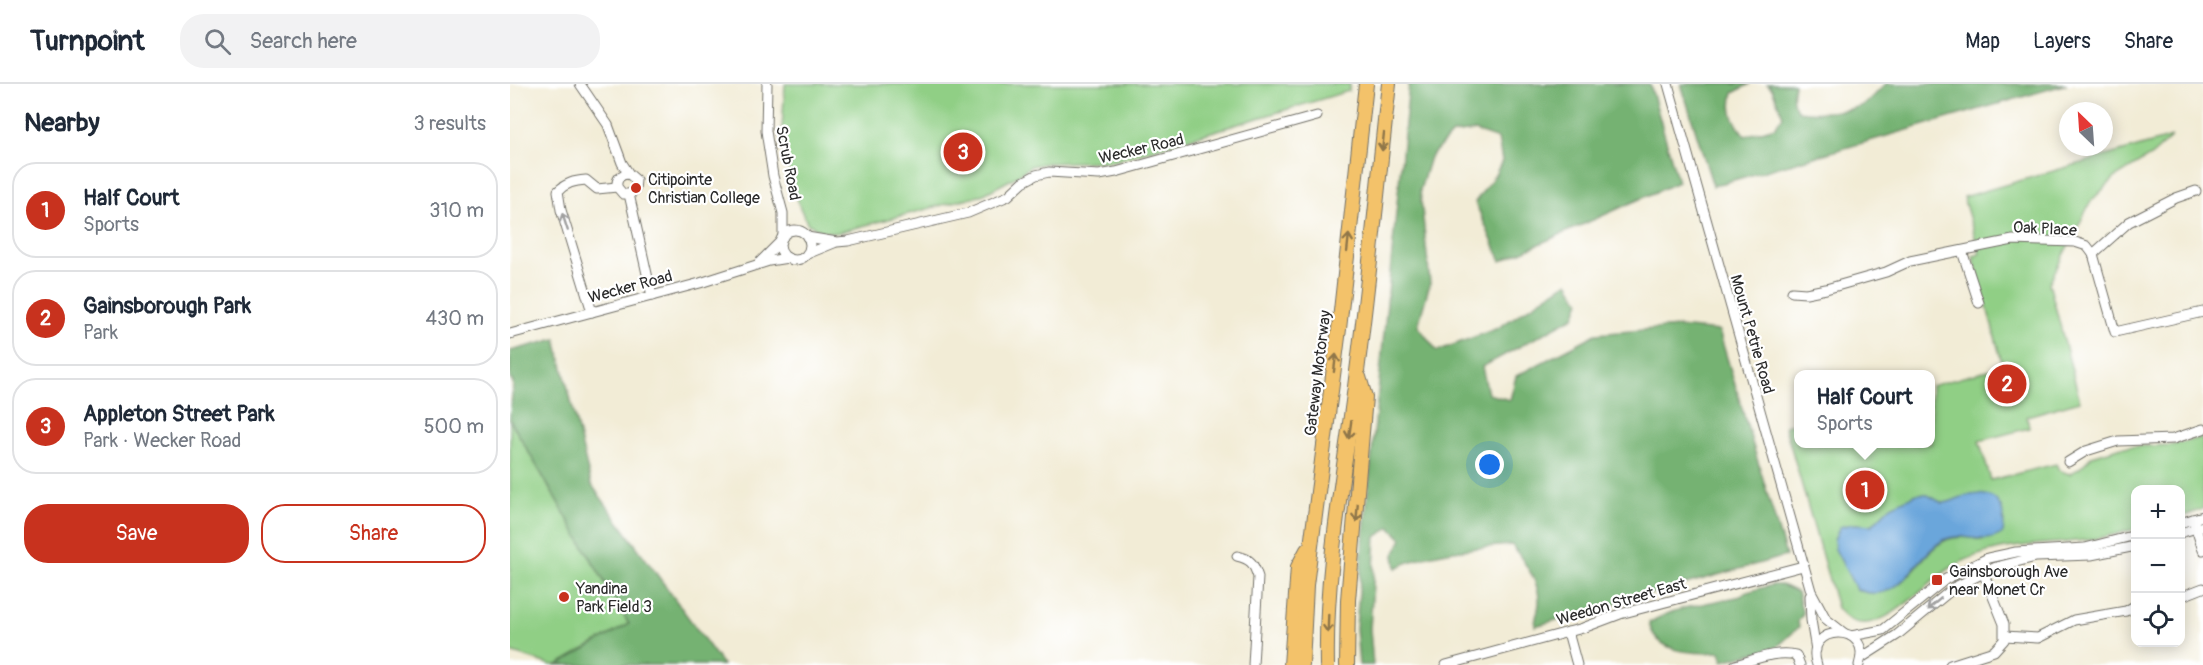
<!DOCTYPE html>
<html lang="en">
<head>
<meta charset="utf-8">
<style>
  :root { --surface:#fff; --page:#f2f2f3; --text:#1f2937; --muted:#747a83; --line:#e0e1e3; --accent:#c8321e }
  body { margin:0; font-family:Pangolin,sans-serif; background:var(--page); color:var(--text) }
  .controls { position:absolute; right:18px; bottom:18px; display:grid; overflow:hidden; border-radius:12px; box-shadow:0 3px 15px #0003 }
  .controls button { width:54px; height:54px; display:grid; place-items:center; padding:0; border:0; border-bottom:2px solid var(--line); background:var(--surface); color:var(--text); font:30px sans-serif }
  .compass { position:absolute; left:1549px; top:18px; width:54px; height:54px; border-radius:50%; background:var(--surface); box-shadow:0 3px 15px #0003; rotate:335deg }
  .you { position:absolute; left:980px; top:381px; width:21px; height:21px; margin:-15px; border:4px solid #fff; border-radius:50%; background:#1a73e8; box-shadow:0 0 0 9px #1a73e833 }
  .badge { display:grid; place-items:center; width:39px; height:39px; border-radius:50%; background:var(--accent); color:#fff; font-size:20px; font-weight:700 }
  .pin { position:absolute; translate:-50% -50%; border:3px solid #fff; box-shadow:0 2px 6px #0006 }
  .popup { position:absolute; left:1284px; top:286px; width:141px; height:78px; box-sizing:border-box; display:grid; place-content:center; border-radius:12px; background:var(--surface); filter:drop-shadow(0 2px 4px #0005); font-size:20px; white-space:nowrap; color:var(--muted) }
  .popup b { font-size:22px; color:var(--text) }
  .popup::after { content:''; position:absolute; left:50%; top:100%; margin-left:-12px; border:12px solid transparent; border-top-color:var(--surface) }
  .list { margin:0; padding:0; list-style:none }
  h2 { display:flex; justify-content:space-between; align-items:center; height:78px; margin:0; padding:0 24px; font-size:26px }
  h2 small { font-size:20px; font-weight:400; color:var(--muted) }
  .list li { display:grid; grid-template-columns:39px 1fr auto; gap:18px; align-items:center; box-sizing:border-box; height:96px; margin:0 12px 12px; padding:0 12px; border:2px solid var(--line); border-radius:24px }
  .list b { display:block; font-size:22px; white-space:nowrap }
  .list p { margin:0; font-size:20px; white-space:nowrap; color:var(--muted) }
  .list em { font-size:20px; font-style:normal; color:var(--muted) }
  .actions { display:flex; gap:12px; padding:18px 24px }
  .actions a { flex:1; padding:14px 0; border:2px solid var(--accent); border-radius:24px; text-align:center; font-size:21px; color:var(--accent) }
  .actions .main { background:var(--accent); color:#fff }
  .icon { flex:none; width:33px; height:33px; fill:none; stroke:currentColor; stroke-width:2; stroke-linecap:round; stroke-linejoin:round }
  .map { position:relative; flex:none; width:1693px; height:581px; overflow:hidden }
  header { display:flex; align-items:center; gap:36px; box-sizing:border-box; height:84px; padding:0 30px; background:var(--surface); border-bottom:2px solid var(--line) }
  header strong { font-size:28px }
  nav { display:flex; gap:33px; margin-inline-start:auto; font-size:21px }
  .search { width:420px; height:54px; background:var(--page); display:flex; align-items:center; gap:15px; box-sizing:border-box; padding:0 21px; border-radius:24px; color:var(--muted); font-size:22px }
  main { display:flex }
  aside { flex:1; background:var(--surface) }
  .map>svg:first-child { display:block }
  .green { fill:#90cf85; stroke:#5e7d58; stroke-width:1.5; fill-rule:evenodd }
  .forest { fill:#74b272; stroke:#506e4e; stroke-width:1.5 }
  .water { fill:#6ba6db; stroke:#4b6883; stroke-width:1.5 }
  .lines { fill:none; stroke-linecap:round; stroke-linejoin:round }
  .minor-casing { stroke:#716f67; stroke-width:11 }
  .highway-casing { stroke:#716f67; stroke-width:16 }
  .minor { stroke:#fff; stroke-width:9 }
  .highway { stroke:#f3c26a; stroke-width:14 }
  .oneway { stroke:#8f764a }
  .oneway2 { stroke:#a0a0a0 }
  .poi-dot { fill:#c8321e; stroke:#fff; stroke-width:2 }
  .labels { text-anchor:middle; stroke-width:4.5; stroke-linejoin:round; paint-order:stroke }
  .street-label { font-size:16px; fill:#2b2b2b; stroke:#fff }
  .poi-label { font-size:16px; fill:#2b2b2b; stroke:#fff; text-anchor:start }
</style>
</head>
<body>
<header>
<strong>Turnpoint</strong>
<div class="search"><svg class="icon" aria-label="search" viewBox="0 0 24 24"><circle cx="10" cy="10" r="6"/><path d="M15 15l6 6"/></svg>Search here</div>
<nav><a>Map</a><a>Layers</a><a>Share</a></nav>
</header>
<main>
<aside>
<h2>Nearby<small>3 results</small></h2>
<ul class="list">
<li><span class="badge">1</span><div><b>Half Court</b><p>Sports</p></div><em>310 m</em></li>
<li><span class="badge">2</span><div><b>Gainsborough Park</b><p>Park</p></div><em>430 m</em></li>
<li><span class="badge">3</span><div><b>Appleton Street Park</b><p>Park · Wecker Road</p></div><em>500 m</em></li>
</ul>
<div class="actions"><a class="main">Save</a><a>Share</a></div>
</aside>
<div class="map">
<svg width="1693" height="581" viewBox="0 0 1693 581">
  <rect width="100%" height="100%" fill="#fff"/>
  <filter id="ink" filterUnits="userSpaceOnUse"><feTurbulence type="fractalNoise" baseFrequency=".0167" numOctaves="2"/><feDisplacementMap in="SourceGraphic" scale="12" xChannelSelector="R" yChannelSelector="G"/><feConvolveMatrix kernelMatrix="1 2 1 2 8 2 1 2 1" color-interpolation-filters="sRGB"/></filter>
  <filter id="wash" filterUnits="userSpaceOnUse"><feTurbulence type="fractalNoise" baseFrequency=".008" numOctaves="4" result="noise"/><feDisplacementMap in="SourceGraphic" scale="24" xChannelSelector="R" yChannelSelector="G"/><feGaussianBlur stdDeviation="1.35" result="paint"/><feColorMatrix in="noise" values="0 0 0 0 0 0 0 0 0 0 0 0 0 0 0 0 0 1.4 0 .05"/><feComposite in="paint" operator="in"/></filter>
  <g filter="url(#wash)">
    <rect width="100%" height="100%" fill="#f2ecd6"/>
    <!-- green -->
    <g class="green">
      <polygon points="275,0 840,0 839,7 604,77 538,79 521,82 502,95 474,110 326,149 312,147 298,140 290,124 271,59"/>
      <path d="M1662,53L1642,71L1606,93L1581,117L1539,199L1570,317L1517,332L1519,344L1469,357L1481,396L1546,380L1549,386L1559,390L1569,385L1582,372L1612,363L1663,361L1693,353V425L1671,433L1670,406H1626L1625,445C1609,449 1593,454 1576,456C1529,462 1484,458 1442,483C1416,498 1369,557 1337,534C1333,531 1330,527 1327,524L1275,342L1289,338V360H1421V302L1493,282L1463,172L1470,170L1453,113ZM1407,410C1421,410 1425,418 1436,419L1471,456C1419,442 1417,485 1381,505L1343,440L1362,441L1381,422Z"/>
      <polygon points="0,336 119,540 47,581 41,581 0,568"/>
    </g>
    <!-- forest -->
    <g class="forest">
      <path d="M899,0H1140L1168,98L991,177L965,118L985,91L992,77L988,55L965,47L942,50L920,73L910,106L920,199L908,242L927,267L988,244L1058,198L1070,217L1064,233L972,283L978,310L1000,316L1006,292L1086,250L1168,243L1209,247L1276,472L1025,542C1025,533 1029,526 1029,518C1030,497 1013,477 1002,461C966,464 918,467 886,484L884,471L892,455L880,443L866,453L860,545L863,581H849L846,544L853,458Z"/>
      <path d="M1171,0H1240L1223,9C1218,27 1224,37 1235,52L1265,43L1273,32L1262,5L1257,0H1284C1282,11 1281,18 1288,27C1304,30 1340,28 1355,20C1362,15 1369,6 1376,0H1557L1203,102Z"/>
      <path d="M46,255L81,400L213,581H47L119,540L0,336C0,323 3,311 3,298L0,295V267Z"/>
      <path d="M1262,501H1272L1287,508L1293,530L1288,537L1289,543L1267,563L1213,577L1210,568C1184,570 1146,570 1139,539C1166,522 1200,519 1231,512L1234,509Z"/>
    </g>
    <!-- water -->
    <path class="water" d="M1407,410H1416L1432,419C1440,419 1447,414 1455,412C1485,405 1497,420 1493,449C1471,464 1454,445 1432,457C1402,475 1390,524 1346,505L1325,465L1324,456L1330,443L1343,440L1362,441L1381,422Z"/>
  </g>
  <g filter="url(#ink)">
    <g class="lines">
      <defs>
        <g id="minor">
          <path d="M70,0L98,41L112,79L119,90L126,96L125,106L119,110H113L107,103C106,95 110,90 119,90"/>
          <polyline points="257,0 256,47 263,92 273,129 273,153"/>
          <polyline points="1158,0 1301,507 1316,535 1334,549"/>
          <polyline points="119,110 142,212"/>
          <circle cx="285" cy="161" r="15"/>
          <polyline points="297,153 327,158 338,157 458,129 498,112 513,98 526,91 539,88 589,91 606,88 807,32"/>
          <polyline points="1452,167 1469,219"/>
          <polyline points="297,170 324,159"/>
          <polyline points="1583,170 1619,138 1666,114 1686,107"/>
          <polyline points="249,179 271,157"/>
          <polyline points="1282,208 1296,209 1316,205 1376,188 1400,177 1503,156 1565,158 1577,162 1583,170 1605,248 1693,228"/>
          <path d="M82,228L51,126L48,107C56,99 64,97 76,96L87,105L107,103"/>
          <polyline points="0,250 190,199 259,177 278,174"/>
          <polyline points="1558,378 1576,367 1608,357 1663,355 1693,345"/>
          <polyline points="1683,435 1693,466"/>
          <polyline points="1670,439 1693,432"/>
          <polyline points="1670,449 1693,442"/>
          <path d="M727,472C741,475 744,480 748,493L743,581"/>
          <polyline points="1300,512 1301,536 1306,566"/>
          <polyline points="1670,513 1693,504"/>
          <polyline points="1058,548 1067,581"/>
          <polyline points="1341,552 1373,546 1436,495 1478,474 1506,468 1575,464 1626,451"/>
          <polyline points="1495,552 1528,554 1564,536 1616,527 1626,521"/>
          <polyline points="1351,574 1387,551 1445,503 1486,483 1526,473 1581,471 1626,462"/>
          <polyline points="936,581 1073,544 1110,530 1293,482"/>
          <path d="M1225,581C1244,576 1266,566 1286,571L1290,581"/>
          <path d="M1307,581C1292,539 1364,538 1349,581"/>
          <polyline points="1440,581 1484,567 1494,556 1494,540 1471,483"/>
        </g>
        <g id="highway">
          <polyline points="781,581 788,483 797,466"/>
          <polyline points="792,581 796,501 829,245 856,0"/>
          <path d="M817,581C815,485 834,390 846,295C859,197 868,98 879,0"/>
          <polyline points="837,581 838,516 855,313 849,293"/>
        </g>
      </defs>
      <!-- minor casing -->
      <use href="#minor" class="minor-casing"/>
      <!-- highway casing -->
      <use href="#highway" class="highway-casing"/>
      <!-- minor -->
      <use href="#minor" class="minor"/>
      <!-- highway -->
      <use href="#highway" class="highway"/>
    </g>
    <!-- one-way arrows -->
    <defs><path id="oneway-shaft" d="M-6 0H5M1.5-3L5.5 0L1.5 3" fill="none" stroke-width="1.6" stroke-linecap="round" stroke-linejoin="round" transform="scale(1.5)"/></defs>
    <g class="oneway">
      <use href="#oneway-shaft" transform="translate(873 58) rotate(96)"/>
      <use href="#oneway-shaft" transform="translate(838 159) rotate(-84)"/>
      <use href="#oneway-shaft" transform="translate(825 279) rotate(-83)"/>
      <use href="#oneway-shaft" transform="translate(840 346) rotate(98)"/>
      <use href="#oneway-shaft" transform="translate(847 429) rotate(95)"/>
      <use href="#oneway-shaft" transform="translate(818 540) rotate(92)"/>
    </g>
    <g class="oneway2">
      <use href="#oneway-shaft" transform="translate(55 138) rotate(-108)"/>
      <use href="#oneway-shaft" transform="translate(1424 520) rotate(140)"/>
    </g>
  </g>
  <!-- markers -->
  <g class="poi-dot">
    <circle cx="126" cy="104" r="6"/>
    <rect x="1421" y="490" width="12" height="12" rx="3"/>
    <circle cx="54" cy="513" r="6"/>
  </g>
  <g class="labels">
    <!-- street labels -->
    <g class="street-label">
      <text transform="translate(631 64) rotate(-13)" y="6">Wecker Road</text>
      <text transform="translate(279 79) rotate(79)" y="6">Scrub Road</text>
      <text transform="translate(1535 144) rotate(3)" y="6">Oak Place</text>
      <text transform="translate(120 202) rotate(-15)" y="6">Wecker Road</text>
      <text transform="translate(1243 250) rotate(74)" y="6">Mount Petrie Road</text>
      <text transform="translate(807 289) rotate(-83)" y="6">Gateway Motorway</text>
      <text transform="translate(1111 517) rotate(-16)" y="6">Weedon Street East</text>
    </g>
    <!-- poi labels -->
    <g class="poi-label">
      <text x="138" y="101">Citipointe<tspan x="138" dy="18">Christian College</tspan></text>
      <text x="1439" y="493">Gainsborough Ave<tspan x="1439" dy="18">near Monet Cr</tspan></text>
      <text x="66" y="510">Yandina<tspan x="66" dy="18">Park Field 3</tspan></text>
    </g>
  </g>
</svg>
<div class="controls">
<button>+</button>
<button>−</button>
<button><svg class="icon" aria-label="locate" viewBox="0 0 24 24"><circle cx="12" cy="12" r="6"/><path d="M12 2v4M12 18v4M2 12h4M18 12h4"/></svg></button>
</div>
<svg class="compass" viewBox="-18 -18 36 36"><path d="M0-13l5 13h-10z" fill="#e53935"/><path d="M0 13l5-13h-10z" fill="#747a83"/></svg>
<div class="you"></div>
<div class="pin badge" style="left:1355px;top:406px">1</div>
<div class="popup"><b>Half Court</b>Sports</div>
<div class="pin badge" style="left:1497px;top:300px">2</div>
<div class="pin badge" style="left:453px;top:68px">3</div>
</div>
</main>
</body>
</html>
